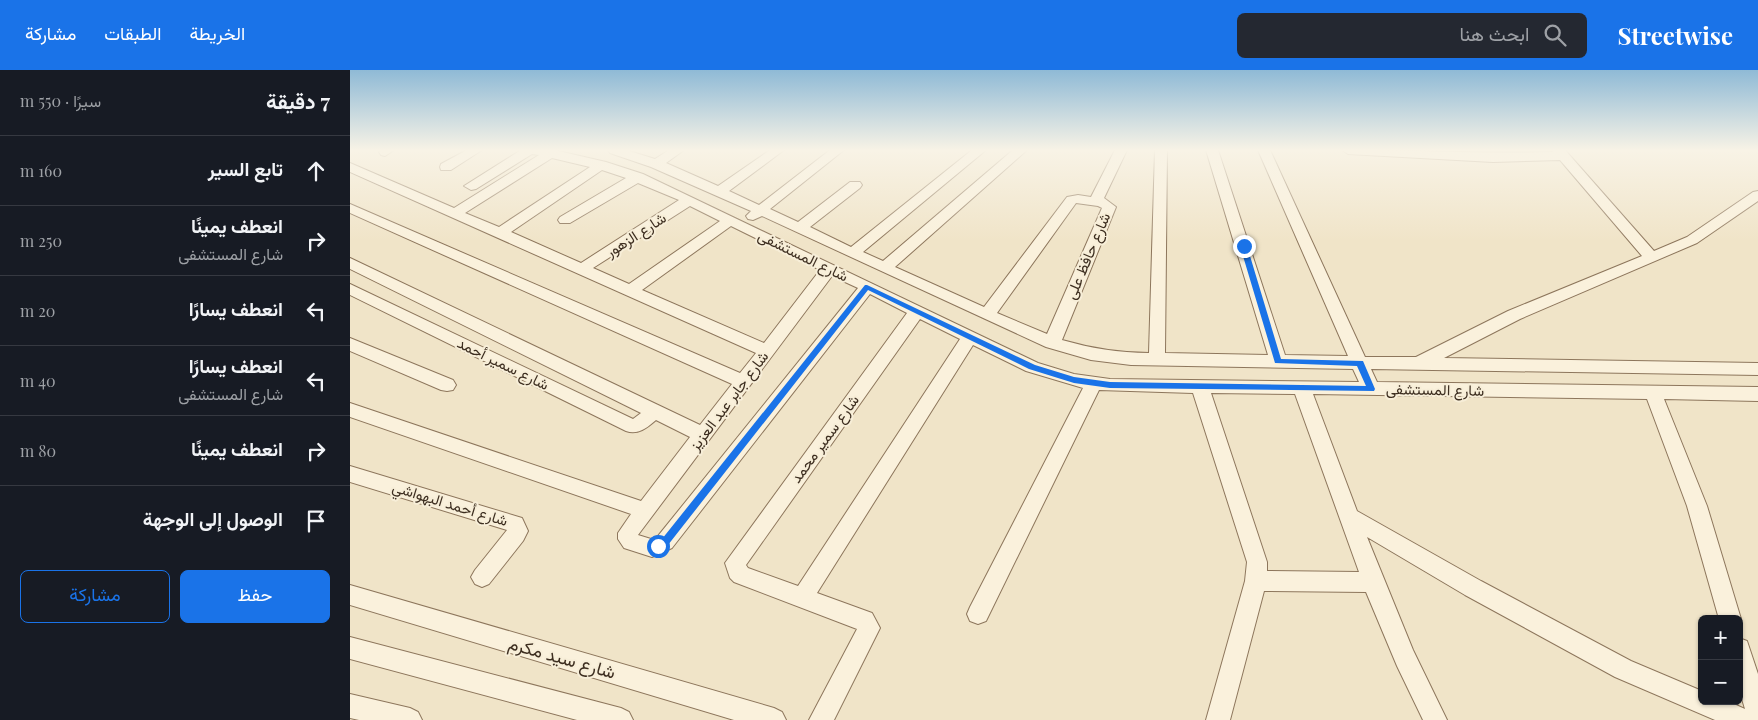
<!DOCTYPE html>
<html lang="ar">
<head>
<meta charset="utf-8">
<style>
  :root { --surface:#171b24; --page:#242831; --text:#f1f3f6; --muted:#9ea1a6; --line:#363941; --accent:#1a73e8 }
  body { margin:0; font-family:"Playfair Display",Vazirmatn,serif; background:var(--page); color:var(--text); direction:rtl }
  .controls { position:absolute; right:15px; bottom:15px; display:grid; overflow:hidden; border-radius:8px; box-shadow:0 1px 4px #0004 }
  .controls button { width:45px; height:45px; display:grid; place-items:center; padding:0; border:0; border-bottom:1px solid var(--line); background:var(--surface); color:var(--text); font:25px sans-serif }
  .stop { position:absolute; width:15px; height:15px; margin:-11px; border:4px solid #1a73e8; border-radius:50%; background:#fff }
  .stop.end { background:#1a73e8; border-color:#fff; box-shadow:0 1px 5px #0008 }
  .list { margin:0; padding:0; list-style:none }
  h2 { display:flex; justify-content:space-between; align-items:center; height:65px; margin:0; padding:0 20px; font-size:21px }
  h2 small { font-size:16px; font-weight:400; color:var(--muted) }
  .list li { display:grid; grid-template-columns:32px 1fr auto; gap:15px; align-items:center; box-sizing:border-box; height:70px; padding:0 20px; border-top:1px solid var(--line) }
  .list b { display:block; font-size:19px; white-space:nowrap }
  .list p { margin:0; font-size:16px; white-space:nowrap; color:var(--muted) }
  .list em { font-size:16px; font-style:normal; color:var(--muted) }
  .actions { display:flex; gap:10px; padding:15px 20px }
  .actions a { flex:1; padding:11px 0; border:1px solid var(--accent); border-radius:8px; text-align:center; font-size:18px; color:var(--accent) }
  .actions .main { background:var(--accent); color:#fff }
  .icon { flex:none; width:28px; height:28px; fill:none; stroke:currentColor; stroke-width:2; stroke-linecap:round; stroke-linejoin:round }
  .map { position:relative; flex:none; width:1408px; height:650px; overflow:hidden; direction:ltr }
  header { display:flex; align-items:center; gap:30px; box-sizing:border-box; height:70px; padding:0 25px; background:var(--accent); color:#fff }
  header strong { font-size:24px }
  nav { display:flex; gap:28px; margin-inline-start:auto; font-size:18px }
  .search { width:350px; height:45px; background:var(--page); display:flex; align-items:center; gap:12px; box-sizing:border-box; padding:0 18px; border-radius:8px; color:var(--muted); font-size:19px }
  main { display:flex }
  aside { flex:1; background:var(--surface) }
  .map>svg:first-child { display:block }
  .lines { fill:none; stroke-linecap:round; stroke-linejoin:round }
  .minor-casing { stroke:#8d765c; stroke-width:2 }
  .minor { fill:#faf1dc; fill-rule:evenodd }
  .route { fill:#1a73e8 }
  .labels { text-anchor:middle; stroke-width:4; stroke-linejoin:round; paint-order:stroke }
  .street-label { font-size:15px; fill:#3d2e20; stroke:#f7eed8 }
  .near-street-label { font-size:18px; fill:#3d2e20; stroke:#f7eed8 }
</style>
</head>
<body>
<header>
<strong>Streetwise</strong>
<div class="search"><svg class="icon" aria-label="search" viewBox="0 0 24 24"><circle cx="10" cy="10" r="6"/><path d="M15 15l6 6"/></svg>ابحث هنا</div>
<nav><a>الخريطة</a><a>الطبقات</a><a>مشاركة</a></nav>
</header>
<main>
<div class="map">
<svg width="1408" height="650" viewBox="0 0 1408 650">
  <rect width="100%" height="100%" fill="#f0e4c8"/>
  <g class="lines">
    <defs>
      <g id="minor">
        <polygon points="30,80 44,80 35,86 31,85 29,82"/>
        <polygon points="117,80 132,80 101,100 91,100 90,97 91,94"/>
        <path d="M171,80H204L256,92L293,104L688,293L724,304L760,309L1009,312L1003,299L781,295L741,290L696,277L412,146L403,150L398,149L396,146L401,141L301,97L260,83L258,80H276L305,89L319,80H334L316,93L368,116L420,80H434L379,121L409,135L480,80H494L420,139L448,152L500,112H510L512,115L510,118L460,157L501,177L622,80H636L513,182L533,191L663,80H677L545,197L634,237L717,127L728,125L741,127L765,80H777L754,128L766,137L712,270C740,278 769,283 799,283L805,80H817L815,283L918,285L856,80H868L935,285L998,286L908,80H920L1015,287H1066L1158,241L1292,186L1210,90L1143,92L998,84L992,80C1062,80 1133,84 1203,82L1202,80H1215L1304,181L1337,167L1403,122L1408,121V131L1347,173L1170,249L1094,288L1408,293V305L1021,299L1027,312L1408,317V331L1314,329L1357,436L1391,549L1389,553V549H1369L1337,436L1297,329L963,324L1007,441L1131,511L1281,591L1352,621V631H1377L1395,639L1389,619V568L1397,571L1408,604V650H1365L1265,607L1115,525L1017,467L1063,580L1097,650H1073L1047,596L1016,522L914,521L880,650H856L895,511L897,492L843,323L749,320L636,551L628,554L620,551L617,544L620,537L733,318L676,301L623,275L467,523L522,543L530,558L484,650H459L507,559L384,512L380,508L375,493L557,243L520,224L322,478L302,487L274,478L268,469V463L281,444L0,347V333L291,431L340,367L306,350C297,358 288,365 276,361L0,225V214L283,349L291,343L0,199V188L350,355L382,314L0,143V134L390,303L406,283L0,102V93L104,138L189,85L182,84L126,119L121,120L114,116ZM202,88L240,97L149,157L115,143ZM252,100L276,108L210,147L208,150L210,153H220L288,113L329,130L231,193L161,162ZM726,133L748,136L752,138L697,264L647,243ZM340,136L370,151L279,214L243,198ZM381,156L470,200L414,273L292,220ZM482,206L508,218L308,466L301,469L288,465ZM570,249L610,269L448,516L398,498L396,495ZM861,323L945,324L1009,502L917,501V492Z"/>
        <polygon points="0,268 103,310 106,315 103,320 97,321 91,320 0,281"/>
        <polygon points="0,396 172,448 178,461 173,471 139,514 132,517 125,514 121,507 125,500 157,460 0,412"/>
        <polygon points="0,515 424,638 432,642 436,650 384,650 0,535"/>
        <polygon points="0,567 271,638 279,642 283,650 227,650 0,589"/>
        <polygon points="0,624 60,638 68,642 72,650 9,650 0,648"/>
      </g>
    </defs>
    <!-- minor casing -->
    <use href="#minor" class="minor-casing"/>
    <!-- minor -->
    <use href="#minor" class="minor"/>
  </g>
  <!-- sky -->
  <linearGradient id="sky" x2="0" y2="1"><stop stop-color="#8fbad6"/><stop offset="0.47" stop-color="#f8f3e6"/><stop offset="1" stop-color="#f8f3e6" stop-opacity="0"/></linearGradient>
  <rect width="1408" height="171" fill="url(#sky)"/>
  <!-- route -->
  <polygon class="route" points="894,174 897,176 931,289 1013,291 1025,319 1024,321 760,318 724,313 679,299 518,220 318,475 308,480 305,479 305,473 312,469 515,215 517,215 685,295 724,307 760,312 1016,316 1007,296 925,293 890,176"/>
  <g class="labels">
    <!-- street labels -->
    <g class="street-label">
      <text transform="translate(286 165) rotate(-33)" y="5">شارع الزهور</text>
      <text transform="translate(453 186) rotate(26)" y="5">شارع المستشفى</text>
      <text transform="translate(738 186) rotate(-67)" y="5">شارع حافظ على</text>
      <text transform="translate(153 294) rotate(26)" y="5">شارع سمير أحمد</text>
      <text transform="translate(1085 320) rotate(1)" y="5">شارع المستشفى</text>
      <text transform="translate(379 331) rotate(-53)" y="5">شارع جابر عبد العزيز</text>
      <text transform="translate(475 369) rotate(-54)" y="5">شارع سمير محمد</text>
      <text transform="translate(100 434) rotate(17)" y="5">شارع أحمد البهواشي</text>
    </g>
    <!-- near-street labels -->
    <g class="near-street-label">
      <text transform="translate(212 588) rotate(16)" y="6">شارع سيد مكرم</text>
    </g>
  </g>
</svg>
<div class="controls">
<button>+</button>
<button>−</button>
</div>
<div class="stop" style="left:308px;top:476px"></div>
<div class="stop end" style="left:894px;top:176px"></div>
</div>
<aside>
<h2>7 دقيقة<small>سيرًا · 550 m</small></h2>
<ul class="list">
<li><svg class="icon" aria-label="ahead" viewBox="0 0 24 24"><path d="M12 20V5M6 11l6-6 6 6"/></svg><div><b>تابع السير</b></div><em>160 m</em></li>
<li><svg class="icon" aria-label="right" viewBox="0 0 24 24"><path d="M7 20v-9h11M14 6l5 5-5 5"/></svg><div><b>انعطف يمينًا</b><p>شارع المستشفى</p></div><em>250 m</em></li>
<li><svg class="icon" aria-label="left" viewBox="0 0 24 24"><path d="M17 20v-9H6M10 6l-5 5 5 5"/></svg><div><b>انعطف يسارًا</b></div><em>20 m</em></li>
<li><svg class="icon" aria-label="left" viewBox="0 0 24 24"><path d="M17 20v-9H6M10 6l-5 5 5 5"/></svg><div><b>انعطف يسارًا</b><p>شارع المستشفى</p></div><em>40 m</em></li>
<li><svg class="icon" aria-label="right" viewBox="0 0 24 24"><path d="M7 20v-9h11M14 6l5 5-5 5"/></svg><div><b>انعطف يمينًا</b></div><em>80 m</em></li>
<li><svg class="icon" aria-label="arrive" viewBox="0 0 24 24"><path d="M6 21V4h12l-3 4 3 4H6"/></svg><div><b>الوصول إلى الوجهة</b></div></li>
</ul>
<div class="actions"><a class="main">حفظ</a><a>مشاركة</a></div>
</aside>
</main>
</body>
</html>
